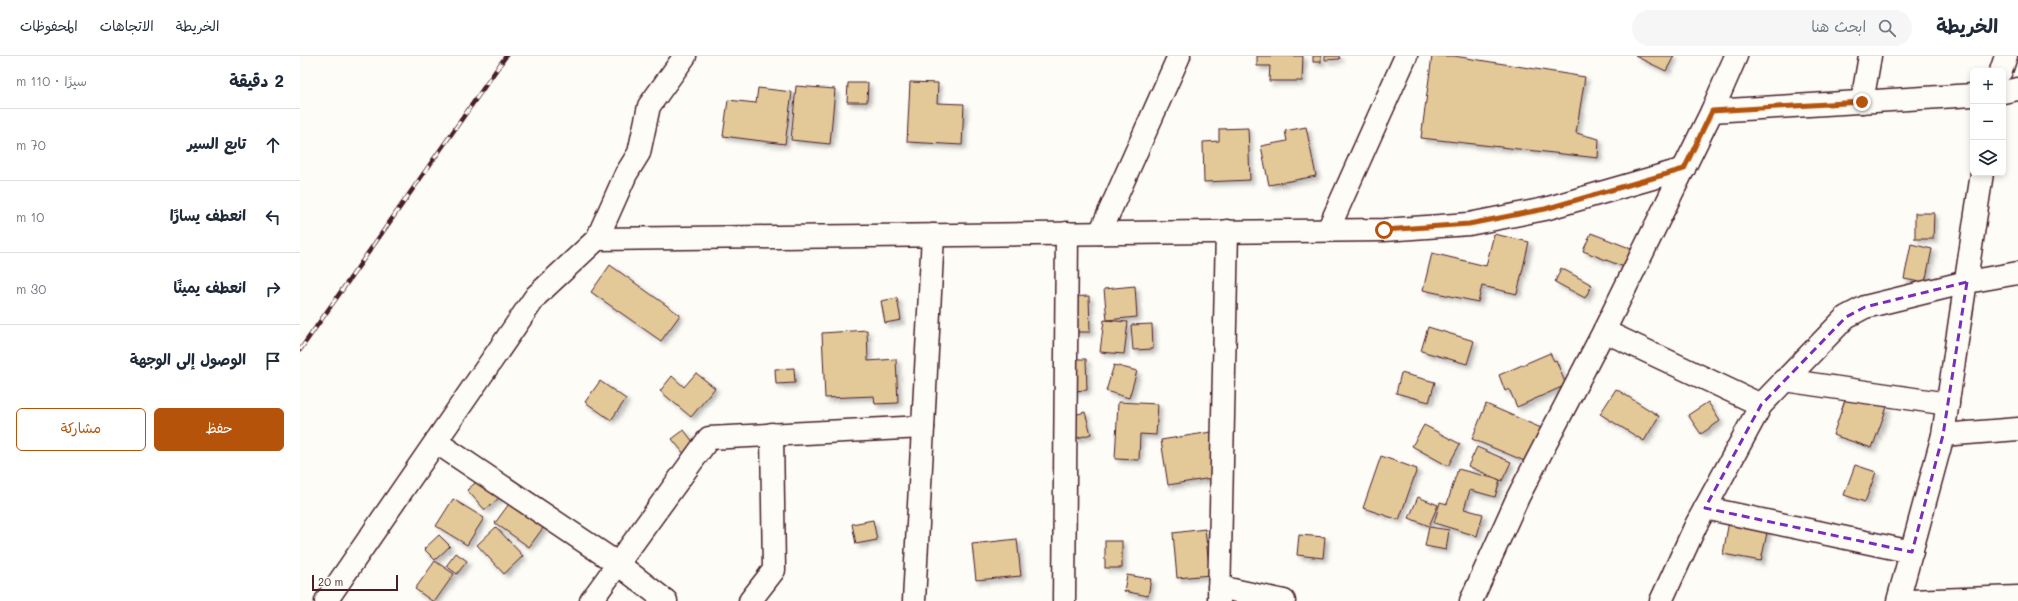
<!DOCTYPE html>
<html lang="ar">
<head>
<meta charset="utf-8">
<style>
  :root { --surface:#fff; --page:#f6f6f7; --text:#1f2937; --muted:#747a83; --line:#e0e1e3; --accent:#b45309 }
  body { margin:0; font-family:Mali,"Playpen Sans Arabic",sans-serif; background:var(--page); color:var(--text); direction:rtl }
  .controls { position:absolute; right:12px; top:12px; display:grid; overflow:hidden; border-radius:6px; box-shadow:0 2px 6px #0003 }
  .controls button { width:36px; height:36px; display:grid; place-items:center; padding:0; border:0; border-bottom:1px solid var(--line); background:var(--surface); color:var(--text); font:20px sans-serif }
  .scale { position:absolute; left:12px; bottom:10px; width:86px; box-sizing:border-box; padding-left:4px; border:2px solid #4a1f2b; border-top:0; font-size:11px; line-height:14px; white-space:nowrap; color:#4a1f2b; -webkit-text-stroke:3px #fdfcf7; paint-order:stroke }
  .stop { position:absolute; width:12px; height:12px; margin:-9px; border:3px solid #b45309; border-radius:50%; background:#fff }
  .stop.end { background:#b45309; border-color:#fff; box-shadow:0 1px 4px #0008 }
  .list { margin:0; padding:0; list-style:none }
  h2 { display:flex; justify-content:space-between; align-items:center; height:52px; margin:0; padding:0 16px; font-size:17px }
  h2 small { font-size:13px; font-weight:400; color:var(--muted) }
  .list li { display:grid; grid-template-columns:26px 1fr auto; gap:12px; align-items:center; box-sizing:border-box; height:72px; padding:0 16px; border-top:1px solid var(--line) }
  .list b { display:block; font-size:15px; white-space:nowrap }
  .list em { font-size:13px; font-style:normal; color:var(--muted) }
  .actions { display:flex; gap:8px; padding:12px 16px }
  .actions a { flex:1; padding:9px 0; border:1px solid var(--accent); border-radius:6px; text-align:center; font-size:14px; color:var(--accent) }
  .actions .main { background:var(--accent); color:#fff }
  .icon { flex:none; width:22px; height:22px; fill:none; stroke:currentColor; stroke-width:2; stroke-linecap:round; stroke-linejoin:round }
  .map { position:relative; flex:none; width:1718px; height:545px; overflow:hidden; direction:ltr }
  header { display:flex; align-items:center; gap:24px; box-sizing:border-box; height:56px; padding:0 20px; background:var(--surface); border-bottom:1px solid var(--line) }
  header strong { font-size:19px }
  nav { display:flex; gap:22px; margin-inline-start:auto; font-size:14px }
  .search { width:280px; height:36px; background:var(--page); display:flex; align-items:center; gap:10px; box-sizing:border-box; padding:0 14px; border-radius:22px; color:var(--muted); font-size:15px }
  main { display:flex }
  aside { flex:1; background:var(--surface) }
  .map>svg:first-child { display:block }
  .building { fill:#e3c898; stroke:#4a1f2b; filter:url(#shadow) }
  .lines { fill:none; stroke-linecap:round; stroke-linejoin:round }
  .minor-casing { stroke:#4a1f2b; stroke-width:25 }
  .minor { stroke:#fdfcf7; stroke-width:22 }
  .rail-casing { stroke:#4a1f2b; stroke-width:4.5 }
  .rail { stroke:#fdfcf7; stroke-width:3; stroke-dasharray:9; stroke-linecap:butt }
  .route { stroke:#b45309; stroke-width:5 }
  .marked { fill:none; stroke:#7b2cbf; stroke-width:3; stroke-dasharray:8 5; stroke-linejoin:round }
</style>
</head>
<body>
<header>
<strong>الخريطة</strong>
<div class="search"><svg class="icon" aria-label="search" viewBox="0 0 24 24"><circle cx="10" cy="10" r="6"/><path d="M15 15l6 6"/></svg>ابحث هنا</div>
<nav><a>الخريطة</a><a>الاتجاهات</a><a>المحفوظات</a></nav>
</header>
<main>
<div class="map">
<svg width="1718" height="545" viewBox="0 0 1718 545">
  <defs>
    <filter id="shadow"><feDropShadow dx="3.5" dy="3.5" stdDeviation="2" flood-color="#0004"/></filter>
  </defs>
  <rect width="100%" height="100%" fill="#fdfcf7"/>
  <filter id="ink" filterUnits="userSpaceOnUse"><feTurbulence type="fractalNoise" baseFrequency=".025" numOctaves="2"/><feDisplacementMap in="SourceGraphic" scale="8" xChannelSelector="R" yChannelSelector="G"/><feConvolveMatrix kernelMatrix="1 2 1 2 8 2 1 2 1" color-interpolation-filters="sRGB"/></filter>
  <g filter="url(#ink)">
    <!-- building -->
    <g class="building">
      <polygon points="957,0 1003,0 1002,25 969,25 970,10 957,10"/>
      <rect x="1013" y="0" width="8" height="6"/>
      <polygon points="1025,0 1039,0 1040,3 1025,4"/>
      <polygon points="1132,0 1154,0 1285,21 1276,77 1299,83 1298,102 1121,82"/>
      <polygon points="1335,0 1374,0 1366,15"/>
      <polygon points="610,26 638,27 637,47 664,48 662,89 607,86"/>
      <polygon points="548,27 568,27 567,46 547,46"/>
      <polygon points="496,30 535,33 530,88 491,84"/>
      <polygon points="458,32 492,36 485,88 423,80 428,44 456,47"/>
      <polygon points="1006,71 1016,120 969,129 961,90 987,85 985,75"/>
      <polygon points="948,72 950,124 904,126 903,86 919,85 919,73"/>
      <polygon points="1615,157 1634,157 1633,183 1615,183"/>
      <polygon points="1291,177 1332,193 1324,211 1283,195"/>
      <polygon points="1194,178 1229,186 1217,238 1182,230 1178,246 1123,234 1132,197 1186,210"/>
      <polygon points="1611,188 1632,193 1625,227 1604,223"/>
      <polygon points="310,209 380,259 361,285 291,236"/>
      <polygon points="1261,212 1292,229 1285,242 1255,226"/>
      <polygon points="835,230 837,261 807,264 804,233"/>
      <polygon points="789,240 790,276 763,276 762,241"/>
      <polygon points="597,242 601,264 585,267 581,245"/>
      <polygon points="804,264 828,266 824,298 800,296"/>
      <polygon points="852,268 853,293 833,294 831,269"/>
      <polygon points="1128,271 1174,285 1167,308 1121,295"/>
      <polygon points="567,274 568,305 596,303 598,347 575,348 574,340 525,342 522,277"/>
      <polygon points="1250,297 1254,305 1256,304 1266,329 1217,351 1209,333 1205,335 1199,319"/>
      <polygon points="769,303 786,303 787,334 771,335"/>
      <polygon points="814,309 837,315 829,342 806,335"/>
      <polygon points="494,312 495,327 476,328 475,313"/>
      <polygon points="396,317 415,332 391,361 360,335 372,320 384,331"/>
      <polygon points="1101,317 1135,326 1129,346 1096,337"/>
      <polygon points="300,325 326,343 311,364 285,346"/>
      <polygon points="1316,333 1359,360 1344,385 1300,358"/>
      <polygon points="1547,338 1587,351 1572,392 1533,379"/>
      <polygon points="818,346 858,348 856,379 840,378 839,404 815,403"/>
      <polygon points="1408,346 1420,365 1401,378 1388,359"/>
      <polygon points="1186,348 1241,372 1227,406 1172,383"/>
      <polygon points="785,356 791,378 774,383 767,361"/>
      <polygon points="1124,369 1160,388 1148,410 1112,390"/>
      <polygon points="384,374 396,390 385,399 372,383"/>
      <polygon points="911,376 918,421 868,429 861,384"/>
      <polygon points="1177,391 1211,406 1202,425 1168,410"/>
      <polygon points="1081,400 1117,413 1099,464 1063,452"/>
      <polygon points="1555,409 1576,416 1565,446 1544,439"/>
      <polygon points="1158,413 1200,424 1195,441 1170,434 1164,453 1183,458 1177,480 1134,467 1140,446 1147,448"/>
      <polygon points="188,416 206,436 185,454 167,434"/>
      <polygon points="217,437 251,461 229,491 195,467"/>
      <polygon points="1118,441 1138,449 1129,470 1109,462"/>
      <polygon points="153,443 184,462 167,489 136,470"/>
      <polygon points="573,464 577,484 556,488 552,468"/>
      <polygon points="1429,465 1468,472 1461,505 1423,498"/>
      <polygon points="196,471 223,500 204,518 177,489"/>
      <polygon points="1129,471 1149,474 1146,494 1125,490"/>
      <polygon points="905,473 910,519 877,522 873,477"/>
      <polygon points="139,479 150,490 135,504 124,493"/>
      <polygon points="999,479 1025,481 1023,502 997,499"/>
      <polygon points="717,483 721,520 676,524 672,488"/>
      <rect x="805" y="485" width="17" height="27"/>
      <polygon points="156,497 167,505 157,518 146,510"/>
      <polygon points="135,505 154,518 135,545 132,545 115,533"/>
      <polygon points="827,519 851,523 848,540 824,535"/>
    </g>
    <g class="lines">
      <defs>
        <g id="minor">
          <polyline points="1701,15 1706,0"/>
          <polyline points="1703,36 1718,33"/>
          <polyline points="1562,46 1570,0"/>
          <polyline points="1412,55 1673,39"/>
          <polyline points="1028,174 1106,0"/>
          <polyline points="800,177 879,0"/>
          <polyline points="297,183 1084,174 1169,168 1245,153 1384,113"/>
          <polyline points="1304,275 1461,349"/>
          <polyline points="1484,324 1648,348"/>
          <polyline points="1643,379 1718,373"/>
          <polyline points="136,386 318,508 366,545"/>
          <polyline points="1405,452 1612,496"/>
          <polyline points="919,531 984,545"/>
          <polyline points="26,545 236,240 297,183 326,118 339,97 349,50 385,0"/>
          <polyline points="291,545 409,382 623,371"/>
          <polyline points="450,545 474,514 472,378"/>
          <polyline points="614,545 633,179"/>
          <polyline points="764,545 767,177"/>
          <polyline points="919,545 927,175"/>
          <polyline points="1171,545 1218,441 1304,275 1412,55 1436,0"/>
          <polyline points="1361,545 1396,469 1461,349 1546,261 1565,251 1667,226 1718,217"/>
          <polyline points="1598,545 1643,379 1682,117"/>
          <polyline points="1609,545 1718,541"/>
        </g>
      </defs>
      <!-- minor casing -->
      <use href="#minor" class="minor-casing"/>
      <!-- minor -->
      <use href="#minor" class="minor"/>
      <defs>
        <polyline id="rail" points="0,294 206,0"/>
      </defs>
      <!-- rail casing -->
      <use href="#rail" class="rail-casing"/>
      <!-- rail -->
      <use href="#rail" class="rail"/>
    </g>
  </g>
  <g class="lines" filter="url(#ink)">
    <!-- route -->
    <polyline class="route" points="1084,174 1169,168 1245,153 1384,113 1412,55 1562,46"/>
  </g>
  <!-- marked area -->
  <path class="marked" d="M1667,226L1643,379L1612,496L1405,452L1461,349L1546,261L1565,251Z"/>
</svg>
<div class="controls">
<button>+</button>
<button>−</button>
<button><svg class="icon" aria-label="layers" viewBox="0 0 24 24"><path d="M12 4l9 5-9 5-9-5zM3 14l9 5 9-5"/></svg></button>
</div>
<div class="scale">20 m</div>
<div class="stop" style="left:1084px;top:174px"></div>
<div class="stop end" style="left:1562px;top:46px"></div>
</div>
<aside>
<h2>2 دقيقة<small>سيرًا · 110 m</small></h2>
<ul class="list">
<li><svg class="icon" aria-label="ahead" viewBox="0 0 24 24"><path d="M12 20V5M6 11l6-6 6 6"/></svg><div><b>تابع السير</b></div><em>70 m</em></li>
<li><svg class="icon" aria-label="left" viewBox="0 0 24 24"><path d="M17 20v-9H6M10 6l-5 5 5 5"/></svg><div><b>انعطف يسارًا</b></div><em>10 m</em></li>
<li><svg class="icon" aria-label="right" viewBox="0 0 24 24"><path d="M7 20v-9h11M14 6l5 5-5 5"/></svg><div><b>انعطف يمينًا</b></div><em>30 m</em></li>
<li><svg class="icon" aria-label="arrive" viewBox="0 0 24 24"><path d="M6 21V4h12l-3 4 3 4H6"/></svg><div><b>الوصول إلى الوجهة</b></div></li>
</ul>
<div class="actions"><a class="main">حفظ</a><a>مشاركة</a></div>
</aside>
</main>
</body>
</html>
